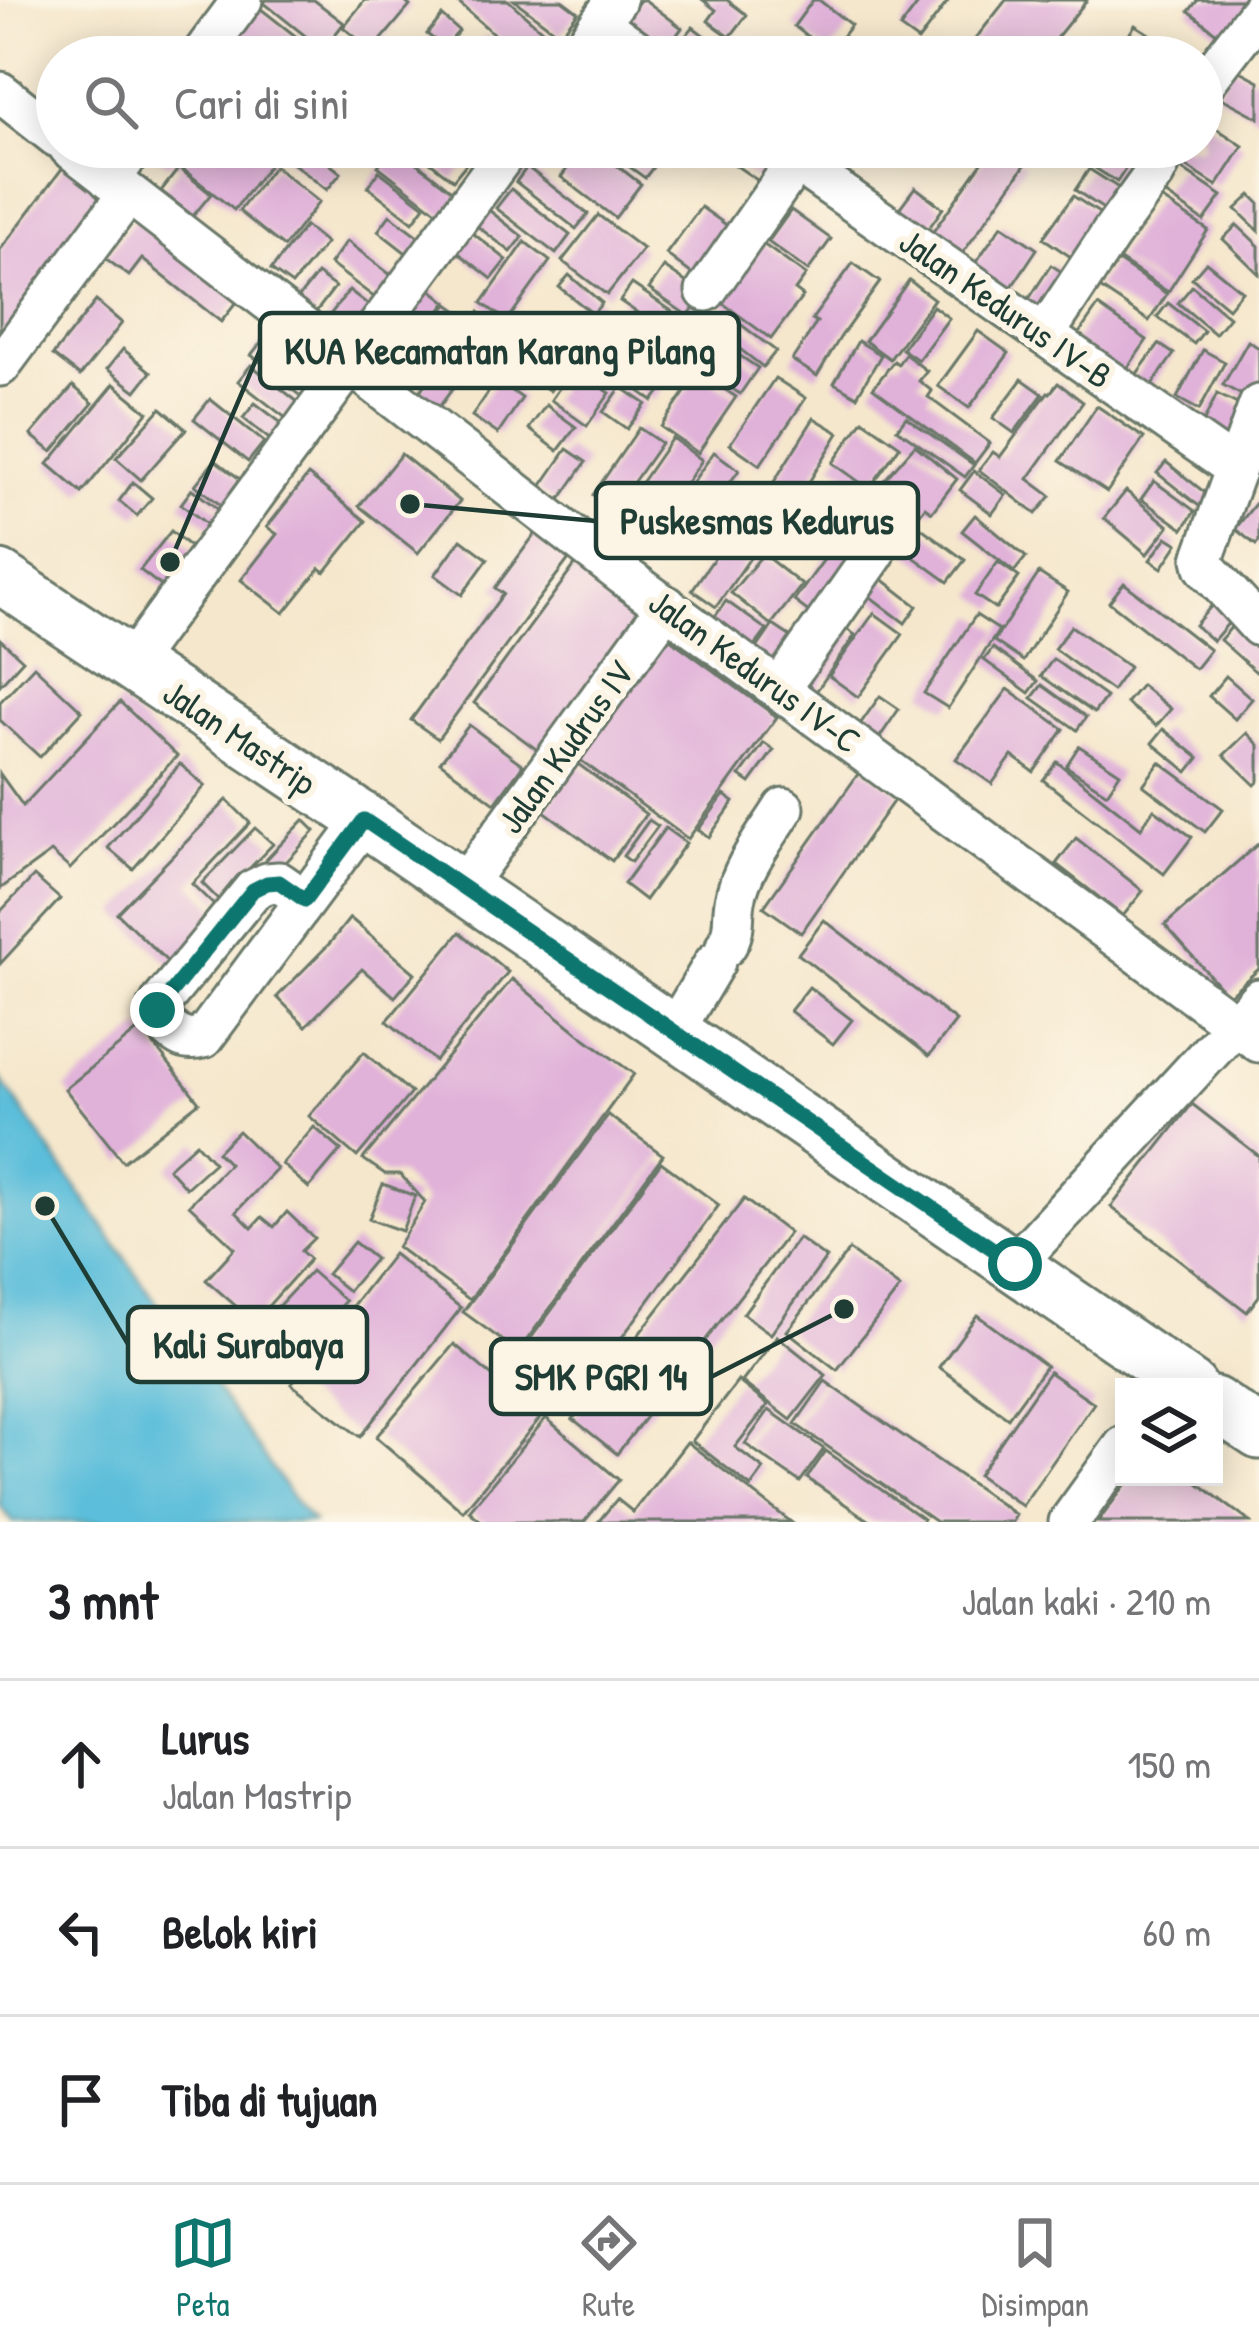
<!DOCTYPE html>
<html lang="id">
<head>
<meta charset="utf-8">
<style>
  :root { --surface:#fff; --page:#f6f6f6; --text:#202124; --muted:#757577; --line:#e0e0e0; --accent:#0f766e }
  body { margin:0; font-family:"Patrick Hand",sans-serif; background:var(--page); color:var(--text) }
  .controls { position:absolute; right:36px; bottom:36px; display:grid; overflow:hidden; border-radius:0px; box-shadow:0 6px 30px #0003 }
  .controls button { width:108px; height:108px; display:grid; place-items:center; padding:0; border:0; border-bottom:3px solid var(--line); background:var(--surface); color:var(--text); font:60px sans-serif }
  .stop { position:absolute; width:36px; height:36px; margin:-27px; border:9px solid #0f766e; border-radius:50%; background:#fff }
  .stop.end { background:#0f766e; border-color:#fff; box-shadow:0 3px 12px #0008 }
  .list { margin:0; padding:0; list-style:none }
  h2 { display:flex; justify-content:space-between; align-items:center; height:156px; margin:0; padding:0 48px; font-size:51px }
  h2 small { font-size:39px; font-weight:400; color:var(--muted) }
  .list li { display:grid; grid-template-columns:78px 1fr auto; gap:36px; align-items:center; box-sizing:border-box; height:168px; padding:0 48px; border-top:3px solid var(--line) }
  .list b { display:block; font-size:45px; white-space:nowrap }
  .list p { margin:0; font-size:39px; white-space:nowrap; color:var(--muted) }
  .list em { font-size:39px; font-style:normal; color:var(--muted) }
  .icon { flex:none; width:66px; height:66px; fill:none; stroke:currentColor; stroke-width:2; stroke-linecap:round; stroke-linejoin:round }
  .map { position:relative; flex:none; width:1259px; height:1522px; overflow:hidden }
  .search { position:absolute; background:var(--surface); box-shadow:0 6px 30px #0003; left:36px; right:36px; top:36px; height:132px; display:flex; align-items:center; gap:30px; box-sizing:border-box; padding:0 42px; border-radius:66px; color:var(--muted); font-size:45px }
  .sheet { height:660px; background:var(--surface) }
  nav { display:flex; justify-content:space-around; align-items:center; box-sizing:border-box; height:168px; border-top:3px solid var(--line); background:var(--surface); font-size:33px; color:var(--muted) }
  nav a { display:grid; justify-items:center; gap:6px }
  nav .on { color:var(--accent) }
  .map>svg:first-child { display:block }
  .water { fill:#5cbeda; stroke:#3e7e87; stroke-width:3 }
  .building { fill:#e0b1d9 }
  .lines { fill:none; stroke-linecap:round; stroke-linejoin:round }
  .minor-casing { stroke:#6a7869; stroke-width:45 }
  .major-casing { stroke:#6a7869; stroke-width:57 }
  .minor { stroke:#fff; stroke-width:39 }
  .major { stroke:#fff; stroke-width:51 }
  .route { stroke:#0f766e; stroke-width:15 }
  .labels { text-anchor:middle; stroke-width:12; stroke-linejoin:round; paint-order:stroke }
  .street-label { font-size:36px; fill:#1f3d34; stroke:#fcf5e5 }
  .leader { fill:none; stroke:#1f3d34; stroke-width:4.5 }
  .callout-dot { fill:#1f3d34; stroke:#fcf5e5; stroke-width:4.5 }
  .callout { fill:#fcf5e5; stroke:#1f3d34; stroke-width:4.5 }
  .callout-label { font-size:39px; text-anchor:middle; font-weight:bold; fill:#1f3d34 }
</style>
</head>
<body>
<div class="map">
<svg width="1259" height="1522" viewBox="0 0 1259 1522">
  <rect width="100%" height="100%" fill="#fcf5e5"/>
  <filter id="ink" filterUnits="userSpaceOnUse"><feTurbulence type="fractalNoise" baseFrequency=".00833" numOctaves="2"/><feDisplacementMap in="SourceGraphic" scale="24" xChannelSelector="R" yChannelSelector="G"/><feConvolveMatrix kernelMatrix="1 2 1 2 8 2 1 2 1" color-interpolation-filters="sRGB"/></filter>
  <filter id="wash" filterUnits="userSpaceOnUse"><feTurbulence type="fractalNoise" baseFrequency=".004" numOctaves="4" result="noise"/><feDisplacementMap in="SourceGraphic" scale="48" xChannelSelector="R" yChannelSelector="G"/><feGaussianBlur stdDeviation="2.7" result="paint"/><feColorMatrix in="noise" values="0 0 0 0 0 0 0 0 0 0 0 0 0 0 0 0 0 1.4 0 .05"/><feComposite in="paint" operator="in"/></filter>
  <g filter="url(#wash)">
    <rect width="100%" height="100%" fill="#f5e7cc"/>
    <!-- water -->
    <polygon class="water" points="0,1078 296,1503 313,1522 13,1522 0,1506"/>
    <g id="blocks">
      <!-- building -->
      <g class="building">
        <polygon points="266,0 314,0 344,23 323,50 264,3"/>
        <polygon points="365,0 403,0 410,6 372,51 343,27"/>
        <polygon points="455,0 508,0 553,40 538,57 520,57"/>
        <polygon points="514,0 562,0 578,12 560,35"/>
        <polygon points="640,0 645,0 682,28 662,55 622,24"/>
        <polygon points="703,0 727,0 747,15 730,37 708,21 716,10"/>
        <polygon points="813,0 819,0 851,25 829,53 794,26"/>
        <polygon points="921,0 949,0 918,41 900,28"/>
        <polygon points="1006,0 1087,0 1041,57 972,57 965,52"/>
        <polygon points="1198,0 1259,0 1229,43 1189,11"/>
        <polygon points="256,5 312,49 306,57 245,57 227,42"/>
        <polygon points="442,16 459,31 444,48 427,34"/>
        <polygon points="1135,25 1186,57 1126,57 1118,52"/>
        <polygon points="693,27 732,57 701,57 681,42"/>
        <polygon points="485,36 509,57 467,57"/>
        <polygon points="1231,66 1259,81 1259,118 1216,95"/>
        <polygon points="1202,119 1243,146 1217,186 1167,154 1171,147 1202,147"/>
        <polygon points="153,147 193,147 178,166 172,161 168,165 150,151"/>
        <polygon points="196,147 283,147 234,210 180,167"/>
        <polygon points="287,147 308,147 341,173 327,190 281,154"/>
        <polygon points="392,147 397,147 460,197 444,217 378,166"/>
        <polygon points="411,147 444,147 466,164 453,180"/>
        <polygon points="583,147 593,147 641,184 615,218 561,177"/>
        <polygon points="602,147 668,147 645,178"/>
        <polygon points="733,147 760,147 784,164 767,187 725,158"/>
        <polygon points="993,147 999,147 1025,165 955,264 925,243"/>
        <polygon points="1062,147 1108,147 1130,162 1117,182"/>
        <polygon points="70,158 121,196 0,355 0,250"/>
        <polygon points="274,166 319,202 284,247 239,211"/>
        <polygon points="527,167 588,214 576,229 516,182"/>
        <polygon points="1179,167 1222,196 1204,221 1162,192"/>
        <polygon points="179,168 211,194 193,216 161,191"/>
        <polygon points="1089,169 1128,194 1114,216 1075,190"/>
        <polygon points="379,171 425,206 413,222 368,187"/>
        <polygon points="915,187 943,208 921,239 892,218"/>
        <polygon points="511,189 570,235 556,254 496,208"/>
        <polygon points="1251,195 1259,203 1259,231 1236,209"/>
        <polygon points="1073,196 1116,224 1087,268 1043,238"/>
        <polygon points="1158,197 1208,230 1168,292 1117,258"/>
        <polygon points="485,207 523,237 511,252 473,223"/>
        <polygon points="701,207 742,236 701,281 666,254"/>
        <polygon points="791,210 831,239 808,271 768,242"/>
        <polygon points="390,215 431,246 419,263 378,231"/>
        <polygon points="598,215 643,249 607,295 562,261"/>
        <polygon points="137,216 240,298 221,322 142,259 129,276 105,258"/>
        <polygon points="1002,225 1037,249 1003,300 967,275"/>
        <polygon points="1237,225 1259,246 1259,274 1223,239"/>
        <polygon points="305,226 326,243 292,285 271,270"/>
        <polygon points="470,231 507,260 492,279 456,251"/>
        <polygon points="347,241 396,279 379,301 330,264"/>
        <polygon points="525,242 550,261 507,321 482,303"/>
        <polygon points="763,244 806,275 795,290 803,296 771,339 721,302"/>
        <polygon points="1115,259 1167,294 1149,321 1097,286"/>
        <polygon points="1206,262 1242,291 1228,308 1192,278"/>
        <polygon points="853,263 880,282 841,336 817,376 792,360 817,322 812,319"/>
        <polygon points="1051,265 1079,283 1050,326 1023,308"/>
        <polygon points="664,267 703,294 688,316 649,289"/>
        <polygon points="317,274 335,287 310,320 292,306"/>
        <polygon points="569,275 602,303 593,314 559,287"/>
        <polygon points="909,280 934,299 890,359 865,341"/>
        <polygon points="423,283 447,302 384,382 361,363"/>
        <polygon points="632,284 676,314 664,331 620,301"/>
        <polygon points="1192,286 1229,317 1215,334 1178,303"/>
        <polygon points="349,290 379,313 352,347 323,324"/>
        <polygon points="96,301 122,323 80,376 53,355"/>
        <polygon points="1168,303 1204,331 1194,344 1157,317"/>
        <polygon points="448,304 465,316 408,393 392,380"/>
        <polygon points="933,306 949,318 918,360 902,349"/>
        <polygon points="1098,306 1147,340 1122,376 1073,342"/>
        <polygon points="479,312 498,327 434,414 413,400"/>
        <polygon points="735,320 776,351 763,367 723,336"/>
        <polygon points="277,322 294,334 267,367 251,355"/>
        <polygon points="978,331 1009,353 969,408 938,386"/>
        <polygon points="591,341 629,367 614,388 576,362"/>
        <polygon points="858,341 881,355 857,396 834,383"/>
        <polygon points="1248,341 1259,348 1259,385 1251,400 1223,385"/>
        <polygon points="1159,344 1174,354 1143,398 1127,387"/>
        <polygon points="297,345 337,378 314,407 274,375"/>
        <polygon points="724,345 758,368 740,394 706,371"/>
        <polygon points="523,346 563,373 550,391 510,364"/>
        <polygon points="123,349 151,372 136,391 107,369"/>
        <polygon points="1203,350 1225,362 1199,410 1177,398"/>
        <polygon points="905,354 927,371 919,381 932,391 928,397 990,443 975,463 873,388 894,361 898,364"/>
        <polygon points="657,357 675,371 653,401 635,388"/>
        <polygon points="251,365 308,410 296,426 238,381"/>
        <polygon points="573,368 610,393 587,426 551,400"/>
        <polygon points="699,372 736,397 698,453 661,427"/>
        <polygon points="775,378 806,398 760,465 730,444"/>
        <polygon points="1022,379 1043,394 1014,433 993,418"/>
        <polygon points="497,380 522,398 498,434 472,416"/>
        <polygon points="1058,383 1083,402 1028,479 1051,496 1036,514 979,470 993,452 1000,457 1048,392 1050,393"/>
        <polygon points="114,384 148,412 82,493 48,464"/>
        <polygon points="73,386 93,403 52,452 31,435"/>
        <polygon points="621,387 646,404 627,429 603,412"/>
        <polygon points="1217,394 1247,409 1225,453 1195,439"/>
        <polygon points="210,399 264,442 248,462 194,419"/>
        <polygon points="255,403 292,431 279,447 243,418"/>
        <polygon points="546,405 576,427 558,451 529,429"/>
        <polygon points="1097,406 1144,438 1107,492 1060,461"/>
        <polygon points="161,408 186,429 141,480 116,458"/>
        <polygon points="906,417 974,465 965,477 897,429"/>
        <polygon points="814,418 839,433 793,508 767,493"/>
        <polygon points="863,420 900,446 869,489 833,463"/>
        <polygon points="639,428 661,443 614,510 593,495"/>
        <polygon points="672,438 702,460 656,528 625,506"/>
        <polygon points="915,445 957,479 932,512 925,507 891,549 852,517"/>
        <polygon points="567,449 586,462 557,504 538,491"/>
        <polygon points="714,452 739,470 684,547 659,530"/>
        <polygon points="401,454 460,501 418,553 359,506"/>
        <polygon points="215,460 253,489 232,514 195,485"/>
        <polygon points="1166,462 1213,499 1204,510 1157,473"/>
        <polygon points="974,471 1006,495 992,514 960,490"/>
        <polygon points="308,475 366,521 325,572 320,568 284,613 241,580 277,534 267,527"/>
        <polygon points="1154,481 1195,511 1183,529 1141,499"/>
        <polygon points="133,482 152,498 137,516 119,501"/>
        <polygon points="192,489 226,515 214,530 181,504"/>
        <polygon points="1126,491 1169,526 1147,554 1104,518"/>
        <polygon points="1259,499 1259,542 1256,545 1235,529"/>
        <polygon points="753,502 777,519 716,607 692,590"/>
        <polygon points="975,515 1026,557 1014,572 962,531"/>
        <polygon points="920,527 965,560 948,582 904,550"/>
        <polygon points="538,530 572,555 528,613 529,614 438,739 411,720 503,594 495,588"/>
        <polygon points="171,531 200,555 170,593 140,570"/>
        <polygon points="1167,537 1178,544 1162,568 1150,560"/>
        <polygon points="461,539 488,559 462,595 435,575"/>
        <polygon points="835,544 860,562 818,619 794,601"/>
        <polygon points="763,554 802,585 771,625 731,593"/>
        <polygon points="580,558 654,612 548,758 474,703"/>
        <polygon points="998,562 1019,577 996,609 975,595"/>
        <polygon points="1039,573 1068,592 1023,661 994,641"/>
        <polygon points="877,575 917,606 905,623 864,592"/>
        <polygon points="1124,583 1210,650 1195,669 1109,602"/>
        <polygon points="1219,597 1237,613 1213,641 1195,625"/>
        <polygon points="726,601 767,630 747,657 707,628"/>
        <polygon points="874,613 903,634 858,697 829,676"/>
        <polygon points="976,615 999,630 948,708 924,693"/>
        <polygon points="1236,622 1259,643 1259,669 1256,672 1220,640"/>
        <polygon points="839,624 855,635 811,699 795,688"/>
        <polygon points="773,625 803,645 783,674 753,654"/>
        <polygon points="1071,626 1129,667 1112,691 1054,649"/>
        <polygon points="666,636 777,717 688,839 576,757"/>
        <polygon points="0,639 23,660 0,685"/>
        <polygon points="993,648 1038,681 1029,693 984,660"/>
        <polygon points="1053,659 1106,697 1094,713 1041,676"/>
        <polygon points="34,666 82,711 40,757 0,720 0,702"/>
        <polygon points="1226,676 1252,699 1235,719 1209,696"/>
        <polygon points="1042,685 1086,717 1077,730 1032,698"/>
        <polygon points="1141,685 1171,709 1156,726 1126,703"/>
        <polygon points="1008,689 1064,729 1034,772 1012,756 992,784 956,759"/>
        <polygon points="880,696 899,709 875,744 856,730"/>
        <polygon points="120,702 177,756 70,869 51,852 0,889 0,774 23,806"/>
        <polygon points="469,725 523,765 495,803 440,762"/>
        <polygon points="1163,729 1199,758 1188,772 1152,743"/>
        <polygon points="1247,733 1259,745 1259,781 1255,785 1224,755"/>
        <polygon points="764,743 774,750 750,783 740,776"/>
        <polygon points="1079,746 1120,773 1107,793 1066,766"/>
        <polygon points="1057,762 1141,828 1154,809 1192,837 1164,874 1043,780"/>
        <polygon points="1160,762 1223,809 1205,832 1143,785"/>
        <polygon points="180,764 205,786 133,869 108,848"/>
        <polygon points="578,764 646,814 612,861 544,811"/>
        <polygon points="863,767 899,793 801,933 764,907"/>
        <polygon points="724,795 734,802 709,837 698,830"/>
        <polygon points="227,800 250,823 192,884 223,914 173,967 117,913"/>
        <polygon points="304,820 315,831 275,874 263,863"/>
        <polygon points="649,820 658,826 631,862 623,856"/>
        <polygon points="255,828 273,844 219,900 202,883"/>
        <polygon points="665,828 686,843 645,900 624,884"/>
        <polygon points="1076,838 1143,891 1123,916 1056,864"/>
        <polygon points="1259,843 1259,969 1228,996 1165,925"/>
        <polygon points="34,876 60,899 0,964 0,912"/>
        <polygon points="350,918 415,973 395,997 362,969 306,1026 277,997 330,943"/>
        <polygon points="824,920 956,1021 929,1056 798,954"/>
        <polygon points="460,932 508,972 435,1061 387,1021"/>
        <polygon points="512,979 582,1036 634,1074 470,1300 397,1247 425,1202 400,1174 385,1174 363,1159"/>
        <polygon points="809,987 852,1020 833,1044 790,1011"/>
        <polygon points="141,1028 199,1102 123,1162 65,1089"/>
        <polygon points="364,1052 411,1093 357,1157 309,1116"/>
        <polygon points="1192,1104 1259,1156 1259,1296 1247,1312 1111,1207"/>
        <polygon points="608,1115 663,1155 518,1352 463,1312"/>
        <polygon points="314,1127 341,1150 309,1188 282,1164"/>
        <polygon points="238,1131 277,1169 236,1212 252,1228 262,1217 274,1227 287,1212 314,1238 301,1251 310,1259 254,1322 206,1280 235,1248 189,1205 229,1164 217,1152"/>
        <polygon points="196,1143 214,1163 186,1188 168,1168"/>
        <polygon points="661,1162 719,1205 579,1396 520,1353"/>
        <polygon points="383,1184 415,1196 402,1231 369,1219"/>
        <polygon points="744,1199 789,1233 617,1454 573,1419"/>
        <polygon points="798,1238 826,1258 771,1334 743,1314"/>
        <polygon points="354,1242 375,1259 348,1291 327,1274"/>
        <polygon points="849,1250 900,1288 837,1370 787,1331"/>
        <polygon points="393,1254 461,1308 360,1437 291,1384"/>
        <polygon points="311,1271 345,1301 290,1361 257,1329"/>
        <polygon points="977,1315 1046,1366 1008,1418 939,1367"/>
        <polygon points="777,1336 826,1375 791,1420 742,1382"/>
        <polygon points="454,1344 541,1417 463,1511 376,1437"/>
        <polygon points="1049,1372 1094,1403 1022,1506 978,1475"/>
        <polygon points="738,1381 768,1405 735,1447 764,1469 751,1487 692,1441"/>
        <polygon points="825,1381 1016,1515 1012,1522 936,1522 795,1424"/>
        <polygon points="769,1410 824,1449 800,1482 745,1444"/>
        <polygon points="546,1418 619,1480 584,1522 482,1522 469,1511"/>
        <polygon points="687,1442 791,1522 598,1522 617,1499 633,1512"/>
        <polygon points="826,1451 923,1519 921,1522 871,1522 807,1478"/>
        <polygon points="1131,1477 1190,1477 1250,1522 1098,1522"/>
      </g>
    </g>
  </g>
  <g filter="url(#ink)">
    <use href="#blocks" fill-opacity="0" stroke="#6a7869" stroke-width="3"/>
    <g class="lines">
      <defs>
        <g id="minor">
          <polyline points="600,24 646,57"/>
          <polyline points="200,57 242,0"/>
          <polyline points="576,57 616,0"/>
          <polyline points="1202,86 1259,12"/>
          <polyline points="0,92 57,137"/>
          <polyline points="69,147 623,575 1259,1042"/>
          <polyline points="775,147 1236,469"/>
          <polyline points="110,180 134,147"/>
          <polyline points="706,291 796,162"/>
          <polyline points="1044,335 1111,234 1155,173 1168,147"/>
          <polyline points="0,366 128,194"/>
          <polyline points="1259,405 1203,559 1205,567 1259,626"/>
          <polyline points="130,664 510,147"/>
          <polyline points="780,688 875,553"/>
          <polyline points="463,887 667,606"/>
          <path d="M305,900L279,882L267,883L253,890L162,1001L157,1010V1018C174,1032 180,1044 203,1038L365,820"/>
          <path d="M726,946C736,930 732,919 735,901C741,867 766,837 784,808"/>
          <polyline points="674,1031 715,962"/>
          <polyline points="1015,1264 1259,999"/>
          <polyline points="1069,1522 1124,1446"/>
        </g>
        <g id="major">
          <polyline points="0,577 365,820 1191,1387"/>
          <polyline points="1214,1403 1259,1433"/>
        </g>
      </defs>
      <!-- minor casing -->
      <use href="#minor" class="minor-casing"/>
      <!-- major casing -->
      <use href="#major" class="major-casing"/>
      <!-- minor -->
      <use href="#minor" class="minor"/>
      <!-- major -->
      <use href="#major" class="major"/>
    </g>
  </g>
  <g class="lines" filter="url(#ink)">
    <!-- route -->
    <polyline class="route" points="157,1010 253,890 267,883 279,882 305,900 364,820 1015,1264"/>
  </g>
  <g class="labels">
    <!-- street labels -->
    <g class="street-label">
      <text transform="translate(1006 308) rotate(35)" y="13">Jalan Kedurus IV-B</text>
      <text transform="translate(755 671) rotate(36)" y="13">Jalan Kedurus IV-C</text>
      <text transform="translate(240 737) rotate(34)" y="13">Jalan Mastrip</text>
      <text transform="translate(565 747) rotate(-54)" y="13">Jalan Kudrus IV</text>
    </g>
  </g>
  <!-- callouts -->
  <path class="leader" d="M170 562L260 350M410 504L596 521M45 1206L128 1344M844 1309L711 1377"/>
  <g class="callout-dot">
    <circle cx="170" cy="562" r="12"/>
    <circle cx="410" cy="504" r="12"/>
    <circle cx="45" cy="1206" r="12"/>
    <circle cx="844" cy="1309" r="12"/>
  </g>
  <g class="callout">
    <rect x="260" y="313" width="479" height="75" rx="12"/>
    <rect x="596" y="483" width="322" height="75" rx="12"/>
    <rect x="128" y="1307" width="239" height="75" rx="12"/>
    <rect x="491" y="1339" width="220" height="75" rx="12"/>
  </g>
  <g class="callout-label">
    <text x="500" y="364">KUA Kecamatan Karang Pilang</text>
    <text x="757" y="534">Puskesmas Kedurus</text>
    <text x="248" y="1358">Kali Surabaya</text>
    <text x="601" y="1390">SMK PGRI 14</text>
  </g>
</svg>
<div class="controls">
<button><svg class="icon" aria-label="layers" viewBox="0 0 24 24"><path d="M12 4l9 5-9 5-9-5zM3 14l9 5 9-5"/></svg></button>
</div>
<div class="stop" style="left:1015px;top:1264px"></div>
<div class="stop end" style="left:157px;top:1010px"></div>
<div class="search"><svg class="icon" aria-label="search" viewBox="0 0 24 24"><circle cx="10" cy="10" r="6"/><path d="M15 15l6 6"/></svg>Cari di sini</div>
</div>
<section class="sheet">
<h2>3 mnt<small>Jalan kaki · 210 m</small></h2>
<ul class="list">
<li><svg class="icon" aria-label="ahead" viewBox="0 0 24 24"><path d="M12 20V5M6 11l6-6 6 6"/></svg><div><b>Lurus</b><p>Jalan Mastrip</p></div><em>150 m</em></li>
<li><svg class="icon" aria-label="left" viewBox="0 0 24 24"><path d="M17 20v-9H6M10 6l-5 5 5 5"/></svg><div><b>Belok kiri</b></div><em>60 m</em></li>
<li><svg class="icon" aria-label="arrive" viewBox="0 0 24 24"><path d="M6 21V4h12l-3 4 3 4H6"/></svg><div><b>Tiba di tujuan</b></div></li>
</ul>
</section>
<nav>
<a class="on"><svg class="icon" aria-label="map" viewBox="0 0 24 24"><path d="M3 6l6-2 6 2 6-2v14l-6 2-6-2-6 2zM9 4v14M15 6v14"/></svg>Peta</a>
<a><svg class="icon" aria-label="directions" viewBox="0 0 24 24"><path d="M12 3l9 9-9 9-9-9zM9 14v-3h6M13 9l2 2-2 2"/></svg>Rute</a>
<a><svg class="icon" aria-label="saved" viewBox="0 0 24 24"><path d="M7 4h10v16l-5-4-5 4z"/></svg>Disimpan</a>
</nav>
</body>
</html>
